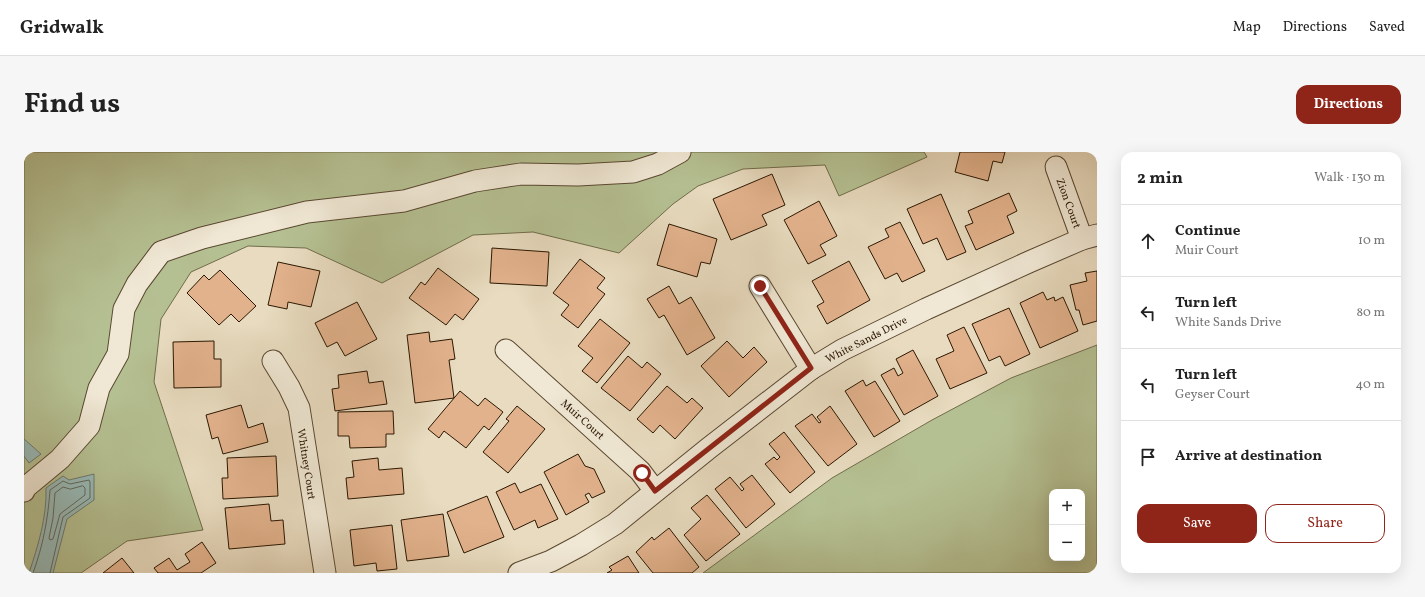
<!DOCTYPE html>
<html lang="en">
<head>
<meta charset="utf-8">
<style>
  :root { --surface:#fff; --page:#f6f6f6; --text:#222; --muted:#767676; --line:#e0e0e0; --accent:#8f2418 }
  body { margin:0; font-family:Vollkorn,serif; background:var(--page); color:var(--text) }
  .controls { position:absolute; right:12px; bottom:12px; display:grid; overflow:hidden; border-radius:8px; box-shadow:0 4px 16px #0002 }
  .controls button { width:36px; height:36px; display:grid; place-items:center; padding:0; border:0; border-bottom:1px solid var(--line); background:var(--surface); color:var(--text); font:20px sans-serif }
  .stop { position:absolute; width:12px; height:12px; margin:-9px; border:3px solid #8f2418; border-radius:50%; background:#fff }
  .stop.end { background:#8f2418; border-color:#fff; box-shadow:0 1px 4px #0008 }
  .list { margin:0; padding:0; list-style:none }
  h2 { display:flex; justify-content:space-between; align-items:center; height:52px; margin:0; padding:0 16px; font-size:17px }
  h2 small { font-size:13px; font-weight:400; color:var(--muted) }
  .list li { display:grid; grid-template-columns:26px 1fr auto; gap:12px; align-items:center; box-sizing:border-box; height:72px; padding:0 16px; border-top:1px solid var(--line) }
  .list b { display:block; font-size:15px; white-space:nowrap }
  .list p { margin:0; font-size:13px; white-space:nowrap; color:var(--muted) }
  .list em { font-size:13px; font-style:normal; color:var(--muted) }
  .actions { display:flex; gap:8px; padding:12px 16px }
  .actions a { flex:1; padding:9px 0; border:1px solid var(--accent); border-radius:12px; text-align:center; font-size:14px; color:var(--accent) }
  .actions .main { background:var(--accent); color:#fff }
  .icon { flex:none; width:22px; height:22px; fill:none; stroke:currentColor; stroke-width:2; stroke-linecap:round; stroke-linejoin:round }
  .map { position:relative; flex:none; width:1073px; height:421px; overflow:hidden; border-radius:12px }
  header { display:flex; align-items:center; gap:24px; box-sizing:border-box; height:56px; padding:0 20px; background:var(--surface); border-bottom:1px solid var(--line) }
  header strong { font-size:19px }
  nav { display:flex; gap:22px; margin-inline-start:auto; font-size:14px }
  .intro { display:flex; align-items:center; justify-content:space-between; box-sizing:border-box; height:96px; padding:0 24px }
  h1 { margin:0; font-size:28px }
  .button { padding:10px 18px; border-radius:12px; background:var(--accent); color:#fff; font-size:14px; font-weight:700 }
  main { display:flex; gap:24px; padding:0 24px }
  aside { flex:1; background:var(--surface); border-radius:12px; box-shadow:0 4px 16px #0002 }
  .map>svg:first-child { display:block }
  .green { fill:#b5c092; stroke:#706c4a; fill-rule:evenodd }
  .water { fill:#98bab8; stroke:#6c796f }
  .lines { fill:none; stroke-linecap:round; stroke-linejoin:round }
  .shore { stroke:#61685d; stroke-width:1 }
  .building { fill:#e2b28c; stroke:#2a1702 }
  .minor-casing { stroke:#5a4831; stroke-width:23 }
  .minor { stroke:#f0e8d5; stroke-width:21 }
  .route { stroke:#8f2418; stroke-width:5 }
  .labels { text-anchor:middle; stroke-width:3; stroke-linejoin:round; paint-order:stroke }
  .street-label { font-size:11px; fill:#2a1702; stroke:#f0e8d5 }
</style>
</head>
<body>
<header>
<strong>Gridwalk</strong>
<nav><a>Map</a><a>Directions</a><a>Saved</a></nav>
</header>
<div class="intro"><h1>Find us</h1><a class="button">Directions</a></div>
<main>
<div class="map">
<svg width="1073" height="421" viewBox="0 0 1073 421">
  <rect width="100%" height="100%" fill="#e8dbbf"/>
  <filter id="stains"><feTurbulence type="fractalNoise" baseFrequency=".005" numOctaves="4"/><feColorMatrix values="0 0 0 0 .2 0 0 0 0 .09 0 0 0 0 .02 0 0 0 .5 -.17"/></filter>
  <radialGradient id="worn" r=".72"><stop offset=".6" stop-color="#630" stop-opacity="0"/><stop offset="1" stop-color="#630" stop-opacity=".3"/></radialGradient>
  <!-- green -->
  <g class="green">
    <polygon points="0,0 900,0 903,5 815,44 801,13 719,17 674,34 649,52 595,101 509,80 449,83 358,131 282,96 224,94 167,120 137,167 130,230 179,378 103,389 57,421 0,421"/>
    <path d="M1073,193V421H679L808,326L908,268L987,226ZM1028,340H1058V406H1028Z"/>
  </g>
  <!-- water -->
  <g class="water">
    <polygon points="0,287 17,302 5,311 0,304"/>
    <path d="M70,322V348L43,367L29,421H5C14,394 23,365 22,336L39,324L45,328Z"/>
  </g>
  <g class="lines">
    <!-- shore -->
    <g class="shore">
      <polygon points="59,334 61,336 61,343 36,362 29,387 26,388 25,386 29,366 31,341 39,335 46,337"/>
      <path d="M9,421C19,394 24,367 26,338L39,329L46,332L65,328L66,330V346L39,365L26,421"/>
    </g>
  </g>
  <!-- building -->
  <g class="building">
    <polygon points="936,0 981,0 978,11 969,9 964,29 931,20"/>
    <polygon points="748,22 761,53 738,63 743,73 707,88 689,47"/>
    <polygon points="985,41 993,59 983,64 990,81 952,98 941,74 949,71 944,59"/>
    <polygon points="917,42 942,100 923,108 913,86 899,92 883,57"/>
    <polygon points="795,49 813,84 796,93 802,103 784,112 760,68"/>
    <polygon points="876,70 901,119 878,130 873,121 861,127 844,95 865,85 861,77"/>
    <polygon points="645,72 693,87 686,112 677,110 673,125 633,113"/>
    <polygon points="468,96 525,100 523,134 466,131"/>
    <polygon points="556,107 581,126 573,136 581,142 554,176 537,163 545,153 529,141"/>
    <polygon points="825,109 846,148 803,172 793,154 800,150 788,129"/>
    <polygon points="254,110 296,119 287,155 264,150 263,157 244,153"/>
    <polygon points="414,116 455,147 439,168 431,162 422,173 385,146 397,130 401,133"/>
    <polygon points="196,118 232,154 215,170 207,162 195,173 163,141 180,123 185,128"/>
    <polygon points="1073,119 1073,169 1059,173 1055,158 1052,158 1046,133 1063,129 1061,121"/>
    <polygon points="645,134 655,152 667,145 691,186 663,203 640,163 635,166 623,147"/>
    <polygon points="1019,140 1023,148 1030,145 1031,149 1039,145 1054,179 1016,196 996,151"/>
    <polygon points="333,150 353,187 321,204 313,190 303,195 291,171"/>
    <polygon points="985,156 1006,202 981,214 976,204 965,209 948,172"/>
    <polygon points="576,167 606,191 573,231 558,219 569,206 554,194"/>
    <polygon points="940,175 963,221 926,237 912,207 930,199 923,183"/>
    <polygon points="405,180 406,190 428,187 431,207 425,208 430,246 391,251 383,183"/>
    <polygon points="190,189 190,207 197,207 197,235 150,236 149,190"/>
    <polygon points="703,189 719,206 730,195 743,210 705,245 677,214"/>
    <polygon points="889,198 914,244 880,263 857,223 870,216 874,224 879,221 872,207"/>
    <polygon points="604,204 618,216 623,210 637,222 606,259 577,236"/>
    <polygon points="343,219 345,231 359,229 363,252 311,259 308,237 315,236 314,223"/>
    <polygon points="839,228 842,234 851,229 876,269 850,285 821,239"/>
    <polygon points="643,234 663,251 668,246 679,256 651,287 636,273 629,281 613,267"/>
    <polygon points="436,239 454,254 461,246 479,260 465,278 460,274 442,296 420,279 415,286 404,277"/>
    <polygon points="217,253 224,276 239,271 244,290 199,302 194,285 188,287 182,263"/>
    <polygon points="493,254 521,277 484,321 459,300 485,269 482,267"/>
    <polygon points="806,254 833,292 804,314 771,274 788,262 795,271 797,270 793,265"/>
    <polygon points="369,259 370,282 362,282 362,295 326,296 325,284 314,284 314,260"/>
    <polygon points="760,280 791,320 766,341 741,312 750,305 753,308 756,305 745,292"/>
    <polygon points="554,302 561,314 570,317 581,340 568,346 565,341 561,343 565,350 542,363 520,320"/>
    <polygon points="252,304 254,344 199,347 198,326 204,326 203,306"/>
    <polygon points="354,306 355,318 378,316 380,342 324,347 322,326 330,325 328,309"/>
    <polygon points="728,323 751,352 722,376 691,337 706,325 718,339 720,337 716,332"/>
    <polygon points="491,331 496,341 517,332 534,367 514,376 511,368 490,378 472,340"/>
    <polygon points="683,343 716,382 682,409 660,383 677,367 667,356"/>
    <polygon points="463,344 480,385 440,401 423,360"/>
    <polygon points="245,352 247,369 259,368 261,392 205,397 201,356"/>
    <polygon points="419,362 425,404 383,409 377,368"/>
    <polygon points="368,373 373,417 353,419 352,411 330,414 326,378"/>
    <polygon points="645,376 675,415 668,421 629,421 612,400 628,385 630,388"/>
    <polygon points="178,390 192,411 177,421 134,421 130,416 145,406 153,418 166,410 161,402"/>
    <polygon points="604,404 615,421 583,421 588,418 585,415"/>
    <polygon points="98,406 110,421 79,421"/>
  </g>
  <g class="lines">
    <defs>
      <g id="minor">
        <polyline points="1032,15 1058,87"/>
        <polyline points="736,134 787,217"/>
        <polyline points="482,198 616,319 631,339"/>
        <polyline points="249,209 265,235 275,256 301,421"/>
        <polyline points="0,339 1,336 36,307 65,274 75,236 94,202 100,157 113,132 137,100 178,86 283,60 380,49 451,29 497,22 554,23 609,20 634,12 656,0"/>
        <polyline points="495,421 527,409 557,393 591,372 685,296 787,217 818,198 902,157 1005,110 1058,87 1073,83"/>
      </g>
    </defs>
    <!-- minor casing -->
    <use href="#minor" class="minor-casing"/>
    <!-- minor -->
    <use href="#minor" class="minor"/>
  </g>
  <g class="lines">
    <!-- route -->
    <polyline class="route" points="618,321 631,339 787,216 736,134"/>
  </g>
  <g class="labels">
    <!-- street labels -->
    <g class="street-label">
      <text transform="translate(1045 51) rotate(70)" y="4">Zion Court</text>
      <text transform="translate(842 187) rotate(-27)" y="4">White Sands Drive</text>
      <text transform="translate(559 267) rotate(42)" y="4">Muir Court</text>
      <text transform="translate(283 312) rotate(81)" y="4">Whitney Court</text>
    </g>
  </g>
  <rect width="100%" height="100%" filter="url(#stains)"/>
  <rect width="100%" height="100%" fill="url(#worn)"/>
</svg>
<div class="controls">
<button>+</button>
<button>−</button>
</div>
<div class="stop" style="left:618px;top:321px"></div>
<div class="stop end" style="left:736px;top:134px"></div>
</div>
<aside>
<h2>2 min<small>Walk · 130 m</small></h2>
<ul class="list">
<li><svg class="icon" aria-label="ahead" viewBox="0 0 24 24"><path d="M12 20V5M6 11l6-6 6 6"/></svg><div><b>Continue</b><p>Muir Court</p></div><em>10 m</em></li>
<li><svg class="icon" aria-label="left" viewBox="0 0 24 24"><path d="M17 20v-9H6M10 6l-5 5 5 5"/></svg><div><b>Turn left</b><p>White Sands Drive</p></div><em>80 m</em></li>
<li><svg class="icon" aria-label="left" viewBox="0 0 24 24"><path d="M17 20v-9H6M10 6l-5 5 5 5"/></svg><div><b>Turn left</b><p>Geyser Court</p></div><em>40 m</em></li>
<li><svg class="icon" aria-label="arrive" viewBox="0 0 24 24"><path d="M6 21V4h12l-3 4 3 4H6"/></svg><div><b>Arrive at destination</b></div></li>
</ul>
<div class="actions"><a class="main">Save</a><a>Share</a></div>
</aside>
</main>
</body>
</html>
